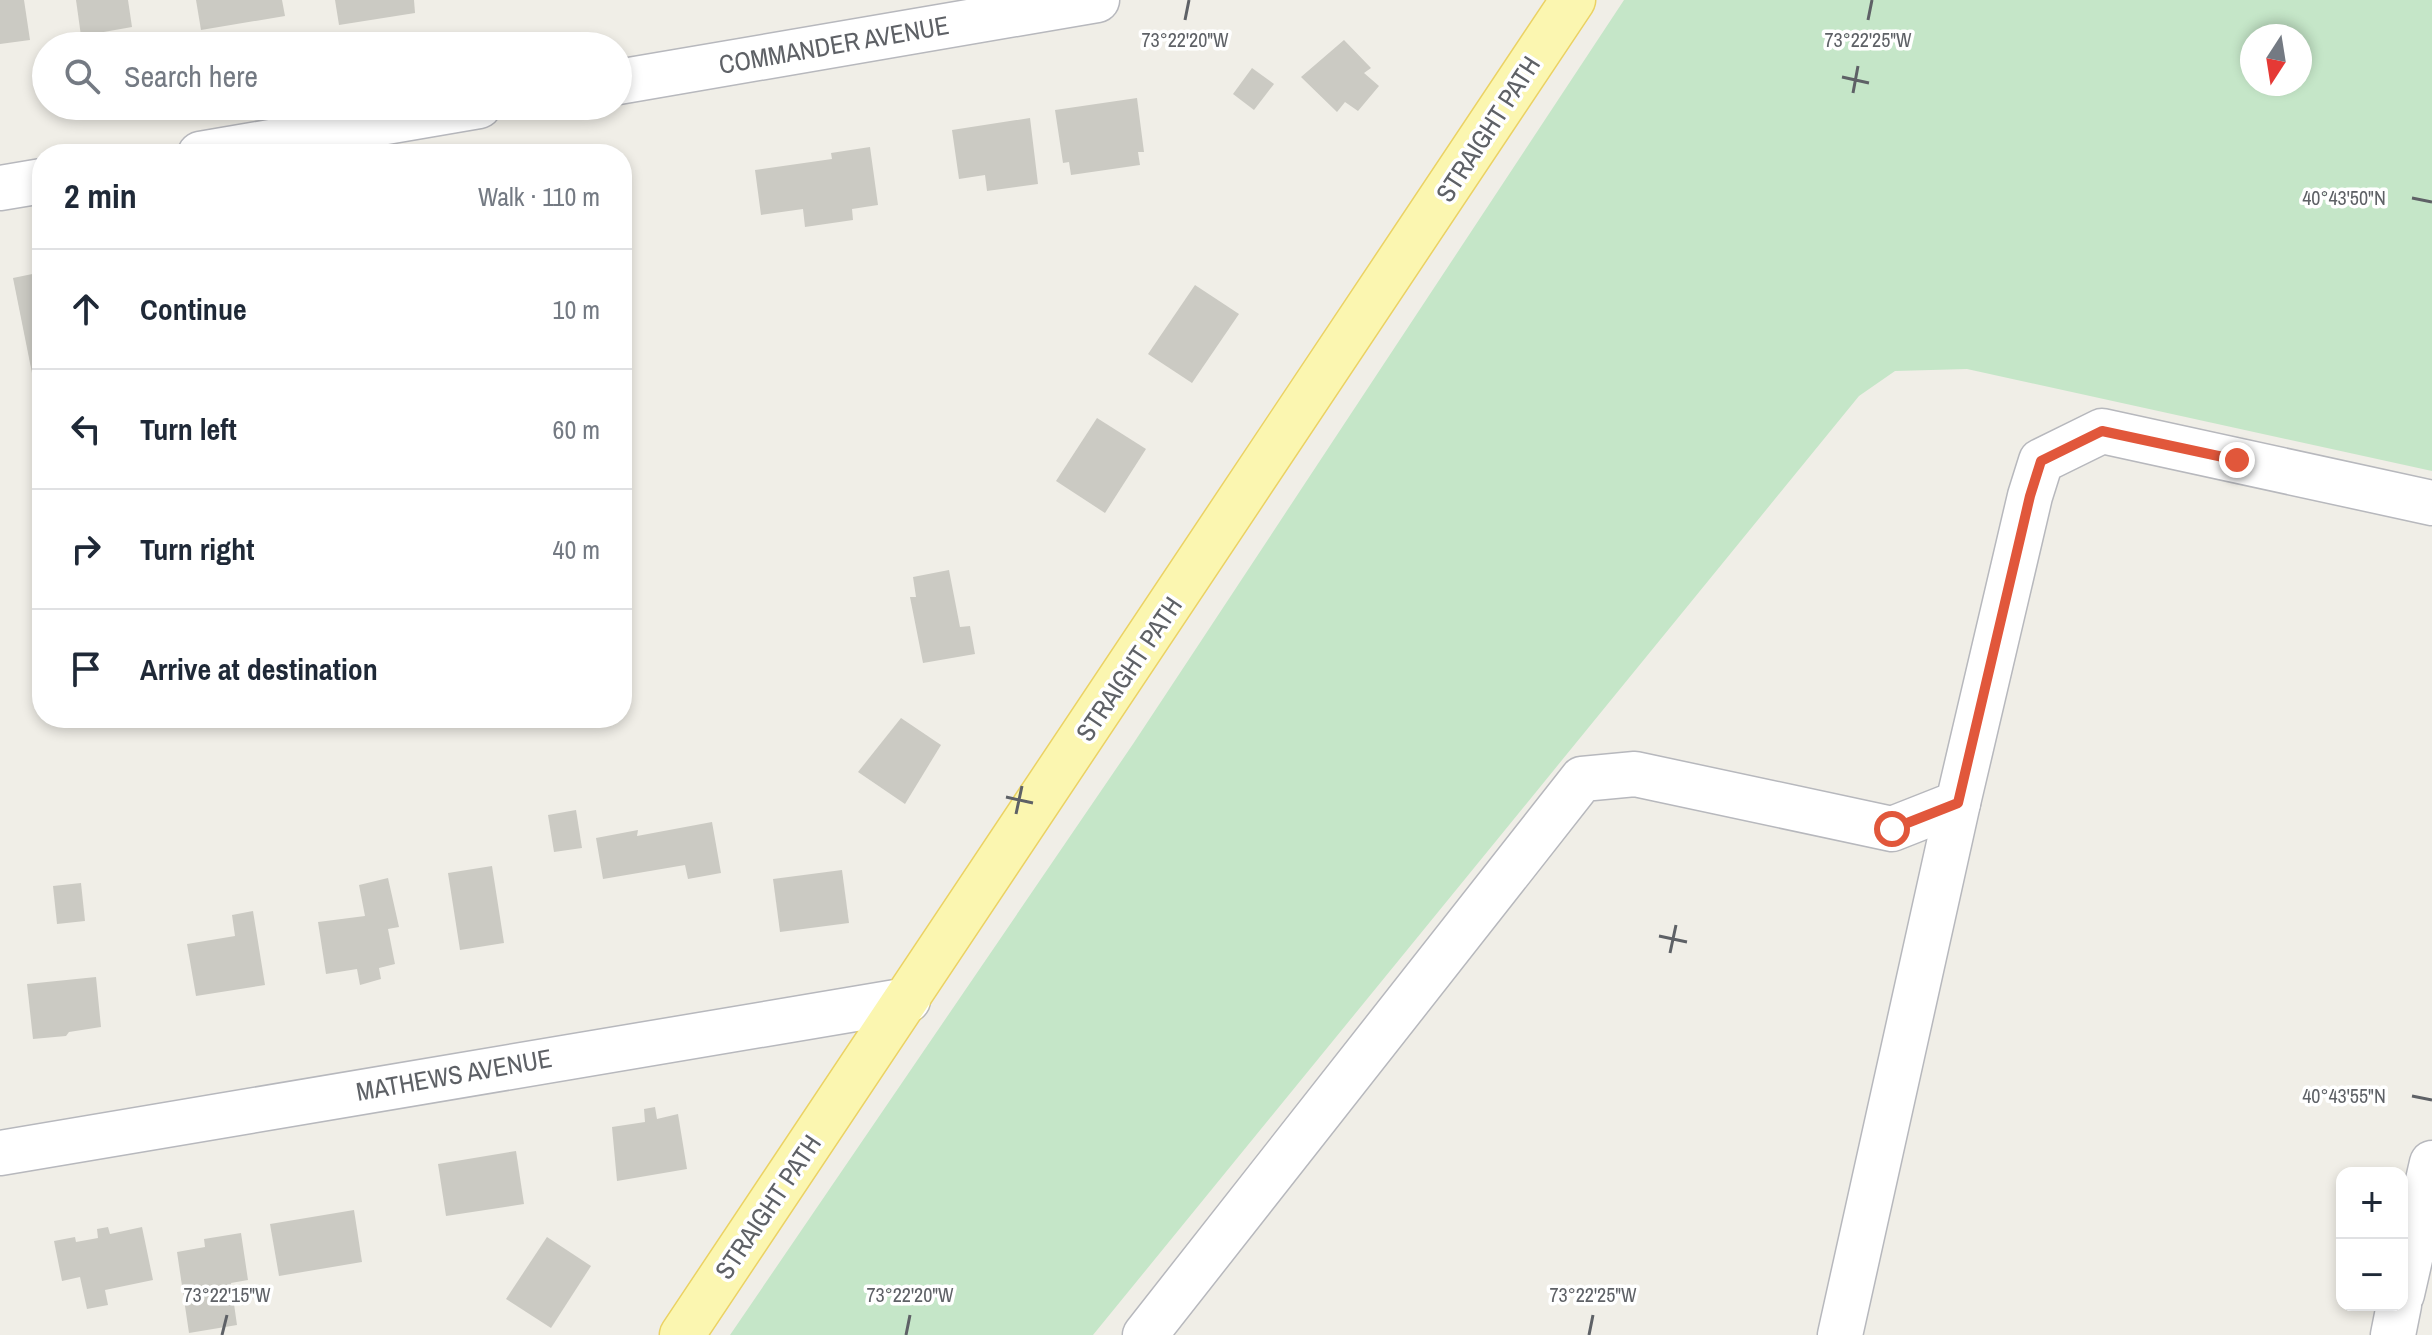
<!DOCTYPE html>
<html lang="en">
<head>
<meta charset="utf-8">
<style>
  :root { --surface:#fff; --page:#f2f2f3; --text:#1f2937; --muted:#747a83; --line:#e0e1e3 }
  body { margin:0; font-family:"Archivo Narrow",sans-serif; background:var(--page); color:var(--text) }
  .controls { position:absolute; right:24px; bottom:24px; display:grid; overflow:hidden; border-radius:16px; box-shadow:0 4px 12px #0003 }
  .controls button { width:72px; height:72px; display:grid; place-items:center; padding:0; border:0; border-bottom:2px solid var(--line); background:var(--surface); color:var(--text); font:40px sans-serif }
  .compass { position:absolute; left:2240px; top:24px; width:72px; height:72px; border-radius:50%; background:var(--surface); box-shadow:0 4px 12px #0003; rotate:192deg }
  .stop { position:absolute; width:24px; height:24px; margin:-18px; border:6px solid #e1573b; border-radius:50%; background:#fff }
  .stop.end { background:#e1573b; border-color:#fff; box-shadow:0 2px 8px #0008 }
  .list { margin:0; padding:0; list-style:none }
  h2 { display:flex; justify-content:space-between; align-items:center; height:104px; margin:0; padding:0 32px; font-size:34px }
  h2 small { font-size:26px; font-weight:400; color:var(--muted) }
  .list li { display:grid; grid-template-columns:52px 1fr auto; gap:24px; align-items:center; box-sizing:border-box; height:120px; padding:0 32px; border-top:2px solid var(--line) }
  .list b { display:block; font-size:30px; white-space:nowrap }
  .list em { font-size:26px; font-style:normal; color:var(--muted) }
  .icon { flex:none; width:44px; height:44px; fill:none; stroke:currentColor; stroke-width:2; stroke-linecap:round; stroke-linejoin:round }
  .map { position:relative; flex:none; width:2432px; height:1335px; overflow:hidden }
  .search { position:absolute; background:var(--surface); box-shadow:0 4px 12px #0003; left:32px; top:32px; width:600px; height:88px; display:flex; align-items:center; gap:20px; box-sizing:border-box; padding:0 28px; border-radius:44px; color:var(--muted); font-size:30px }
  .panel { position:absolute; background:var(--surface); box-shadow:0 4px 12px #0003; left:32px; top:144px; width:600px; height:584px; border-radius:32px }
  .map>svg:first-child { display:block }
  .green { fill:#c5e6c8; fill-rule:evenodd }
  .building { fill:#cbcac3 }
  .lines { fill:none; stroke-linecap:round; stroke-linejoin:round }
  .minor-casing { stroke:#b7b8bd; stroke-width:47 }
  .major-casing { stroke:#ebd264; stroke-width:47 }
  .minor { stroke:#fff; stroke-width:44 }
  .major { stroke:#fbf6b0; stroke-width:44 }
  .route { stroke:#e1573b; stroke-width:10 }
  .ticks { fill:none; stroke:#5e6166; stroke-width:3 }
  .labels { text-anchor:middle; stroke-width:7; stroke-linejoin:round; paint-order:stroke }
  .street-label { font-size:26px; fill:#5e6166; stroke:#fff }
  .ticks-label { font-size:20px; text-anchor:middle; fill:#5e6166; stroke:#fff; stroke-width:7; stroke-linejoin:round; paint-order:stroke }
</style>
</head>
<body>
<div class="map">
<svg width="2432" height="1335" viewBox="0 0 2432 1335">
  <rect width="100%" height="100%" fill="#f0eee7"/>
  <!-- green -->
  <path class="green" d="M1624,0H2432V471L1967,369L1895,371L1859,396L1093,1335H730L1133,744ZM2300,36V84H2252V36Z"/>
  <!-- building -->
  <g class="building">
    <polygon points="0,0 24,0 30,40 0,44"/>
    <polygon points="76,0 128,0 132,27 81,36"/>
    <polygon points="196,0 282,0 285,16 201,30"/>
    <polygon points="335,0 414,0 415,13 339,25"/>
    <polygon points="1344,40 1371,68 1364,73 1379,86 1358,111 1345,102 1337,112 1301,77"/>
    <polygon points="1252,68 1274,84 1254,110 1233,94"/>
    <polygon points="1137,98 1144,152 1138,152 1140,165 1071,175 1069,162 1063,163 1055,110"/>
    <polygon points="1030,118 1038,184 987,191 985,175 959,179 952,130"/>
    <polygon points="870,147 878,205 852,209 853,220 805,227 803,209 761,215 755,170 832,159 831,153"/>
    <polygon points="42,272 42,397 37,398 13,278"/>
    <polygon points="1195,285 1239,314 1192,383 1148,354"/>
    <polygon points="1097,418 1146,449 1105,513 1056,481"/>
    <polygon points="949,570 960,627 970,626 975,654 923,663 910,597 916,597 913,577"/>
    <polygon points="901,718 941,745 905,804 858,772"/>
    <polygon points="576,810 582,848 554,852 548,815"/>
    <polygon points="712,822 721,873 688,879 685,865 603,879 596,838 638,830 637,836"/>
    <polygon points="492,866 504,943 460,950 448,873"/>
    <polygon points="842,870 849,923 780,932 773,879"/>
    <polygon points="388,878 399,927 388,929 395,964 379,968 381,979 360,985 357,969 326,974 318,922 365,916 359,885"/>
    <polygon points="81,883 85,921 57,924 53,886"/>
    <polygon points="253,911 265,985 196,996 187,944 235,936 232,915"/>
    <polygon points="96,977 101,1027 69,1032 66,1036 33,1039 27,984"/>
    <polygon points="655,1107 657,1119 678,1114 687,1169 617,1181 612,1127 645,1122 644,1109"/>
    <polygon points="516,1151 524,1204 446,1216 438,1164"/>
    <polygon points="354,1210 362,1262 279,1276 270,1224"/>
    <polygon points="108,1227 110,1234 142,1227 153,1280 105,1290 108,1305 87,1309 80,1277 62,1281 54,1241 75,1237 76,1242 98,1238 97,1229"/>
    <polygon points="241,1233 248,1280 231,1283 237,1325 189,1333 177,1252 205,1247 204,1239"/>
    <polygon points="547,1237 591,1266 551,1328 506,1299"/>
  </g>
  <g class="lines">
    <defs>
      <g id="minor">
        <polyline points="618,82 1097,0"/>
        <polyline points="200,154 479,106"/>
        <polyline points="0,188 42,181"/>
        <polyline points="0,1153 908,1000"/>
        <polyline points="2402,1294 2432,1163"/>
        <polyline points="1145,1335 1582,779 1635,774 1892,829 1958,803 2030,496 2041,461 2102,431 2432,503"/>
        <polyline points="1840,1335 1958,803"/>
        <polyline points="2393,1335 2399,1305"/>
      </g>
      <polyline id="major" points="682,1335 1573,0"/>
    </defs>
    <!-- minor casing -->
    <use href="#minor" class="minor-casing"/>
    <!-- major casing -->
    <use href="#major" class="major-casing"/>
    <!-- minor -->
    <use href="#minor" class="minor"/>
    <!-- major -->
    <use href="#major" class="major"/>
  </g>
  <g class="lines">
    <!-- route -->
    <polyline class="route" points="1892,829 1958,803 2030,496 2041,461 2102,431 2237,460"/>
  </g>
  <!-- ticks -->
  <path class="ticks" d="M1185,20L1189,0M1868,20L1872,0M1842,77L1869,83M1853,93L1858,66M2412,198L2432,202M1006,797L1033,803M1016,814L1022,786M1659,936L1687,942M1670,953L1676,925M2412,1096L2432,1100M222,1335L227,1315M906,1335L910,1315M1589,1335L1593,1315"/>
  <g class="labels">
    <!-- street labels -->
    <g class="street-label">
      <text transform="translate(834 45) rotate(-10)" y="9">COMMANDER AVENUE</text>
      <text transform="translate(1488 129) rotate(-57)" y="9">STRAIGHT PATH</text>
      <text transform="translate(1129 669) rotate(-56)" y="9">STRAIGHT PATH</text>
      <text transform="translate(454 1075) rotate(-10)" y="9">MATHEWS AVENUE</text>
      <text transform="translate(768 1207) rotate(-56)" y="9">STRAIGHT PATH</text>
    </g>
  </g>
  <g class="ticks-label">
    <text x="1185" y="47">73°22'20"W</text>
    <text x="1868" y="47">73°22'25"W</text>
    <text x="2344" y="205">40°43'50"N</text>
    <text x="2344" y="1103">40°43'55"N</text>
    <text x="227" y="1302">73°22'15"W</text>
    <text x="910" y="1302">73°22'20"W</text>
    <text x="1593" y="1302">73°22'25"W</text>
  </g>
</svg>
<div class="controls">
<button>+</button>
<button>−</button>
</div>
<svg class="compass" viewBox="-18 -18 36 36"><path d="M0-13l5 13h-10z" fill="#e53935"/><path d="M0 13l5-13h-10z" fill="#747a83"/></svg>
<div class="stop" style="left:1892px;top:829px"></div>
<div class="stop end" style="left:2237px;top:460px"></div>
<div class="search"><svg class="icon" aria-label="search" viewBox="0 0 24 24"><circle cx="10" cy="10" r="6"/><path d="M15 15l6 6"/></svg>Search here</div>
<section class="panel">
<h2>2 min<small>Walk · 110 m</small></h2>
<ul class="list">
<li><svg class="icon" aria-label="ahead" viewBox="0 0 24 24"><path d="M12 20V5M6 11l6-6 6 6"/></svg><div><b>Continue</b></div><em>10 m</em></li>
<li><svg class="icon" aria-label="left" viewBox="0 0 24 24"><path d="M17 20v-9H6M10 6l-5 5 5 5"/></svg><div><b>Turn left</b></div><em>60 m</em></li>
<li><svg class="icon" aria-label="right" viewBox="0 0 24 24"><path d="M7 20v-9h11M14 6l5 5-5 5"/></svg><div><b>Turn right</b></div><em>40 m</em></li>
<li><svg class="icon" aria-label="arrive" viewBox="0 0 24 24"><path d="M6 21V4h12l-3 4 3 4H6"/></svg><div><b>Arrive at destination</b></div></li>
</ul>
</section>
</div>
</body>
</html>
